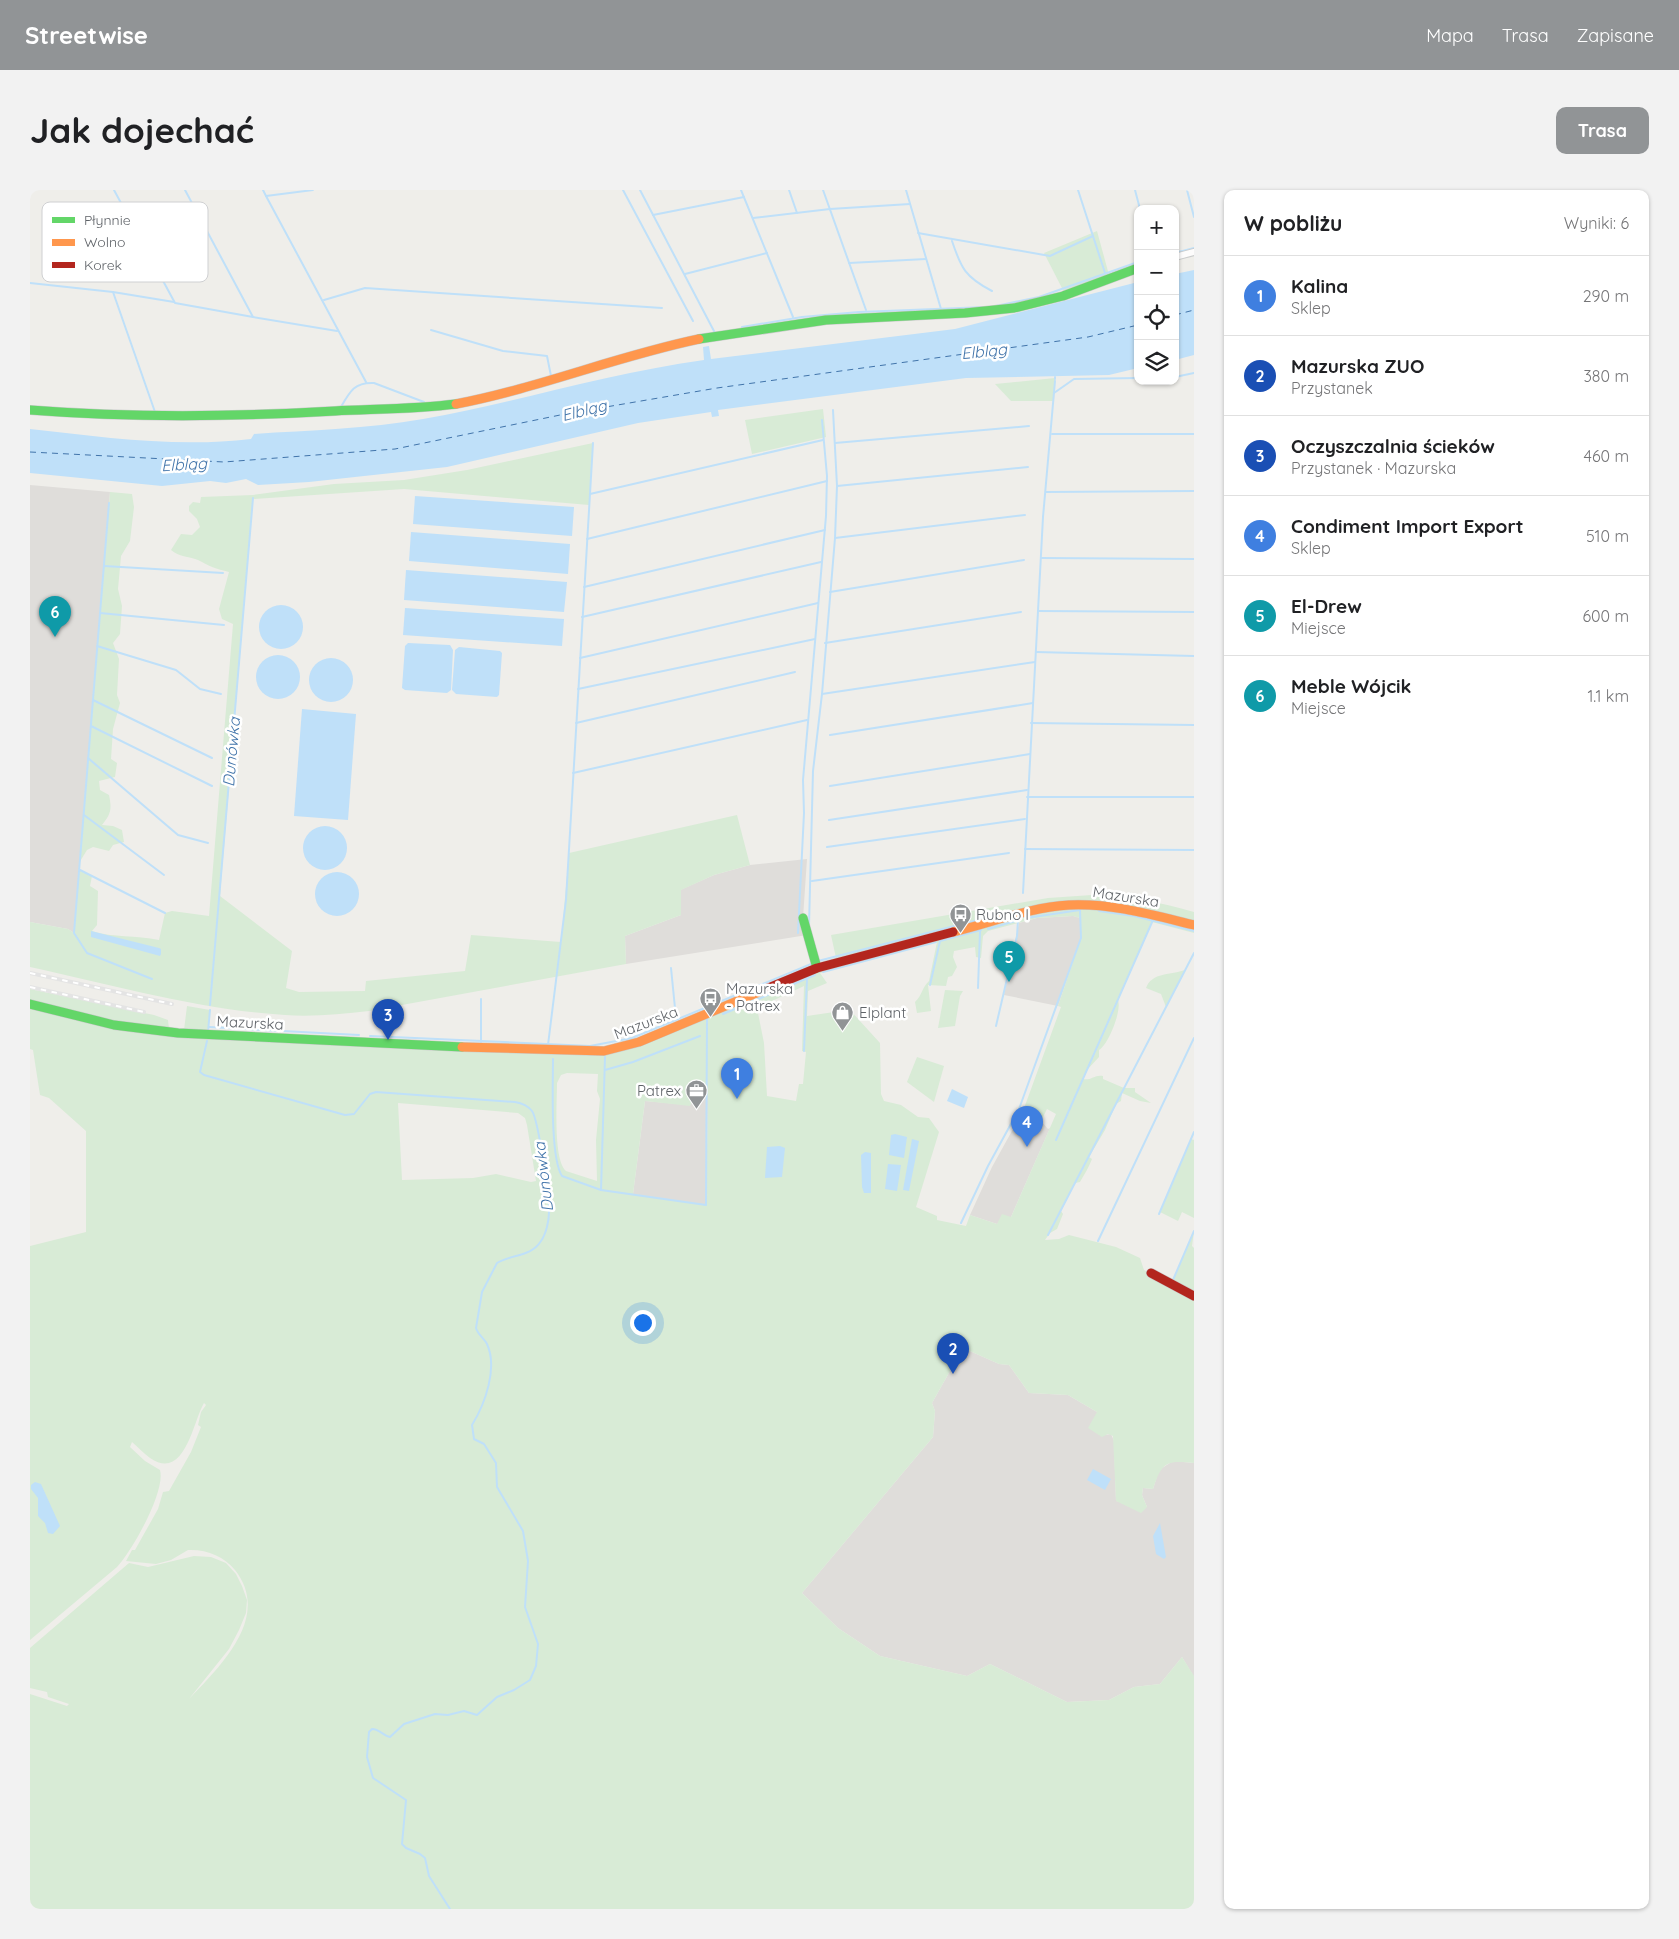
<!DOCTYPE html>
<html lang="pl">
<head>
<meta charset="utf-8">
<style>
  :root { --surface:#fff; --page:#f2f2f2; --text:#202124; --muted:#757577; --line:#e0e0e0; --accent:#919496 }
  body { margin:0; font-family:Quicksand,sans-serif; background:var(--page); color:var(--text) }
  .controls { position:absolute; right:15px; top:15px; display:grid; overflow:hidden; border-radius:10px; box-shadow:0 1px 4px #0004 }
  .controls button { width:45px; height:45px; display:grid; place-items:center; padding:0; border:0; border-bottom:1px solid var(--line); background:var(--surface); color:var(--text); font:25px sans-serif }
  .you { position:absolute; left:612px; top:1132px; width:18px; height:18px; margin:-12px; border:4px solid #fff; border-radius:50%; background:#1a73e8; box-shadow:0 0 0 8px #1a73e833 }
  .badge { display:grid; place-items:center; width:32px; height:32px; border-radius:50%; background:var(--accent); color:#fff; font-size:16px; font-weight:700 }
  .pin { position:absolute; translate:-50% -41px; filter:drop-shadow(0 1px 2px #0008) }
  .pin::after { content:''; position:absolute; top:26px; width:18px; height:15px; background:inherit; clip-path:polygon(0 0,100% 0,50% 100%) }
  .list { margin:0; padding:0; list-style:none }
  h2 { display:flex; justify-content:space-between; align-items:center; height:65px; margin:0; padding:0 20px; font-size:21px }
  h2 small { font-size:16px; font-weight:400; color:var(--muted) }
  .list li { display:grid; grid-template-columns:32px 1fr auto; gap:15px; align-items:center; box-sizing:border-box; height:80px; padding:0 20px; border-top:1px solid var(--line) }
  .list b { display:block; font-size:19px; white-space:nowrap }
  .list p { margin:0; font-size:16px; white-space:nowrap; color:var(--muted) }
  .list em { font-size:16px; font-style:normal; color:var(--muted) }
  .icon { flex:none; width:28px; height:28px; fill:none; stroke:currentColor; stroke-width:2; stroke-linecap:round; stroke-linejoin:round }
  .map { position:relative; flex:none; width:1164px; height:1719px; overflow:hidden; border-radius:10px }
  header { display:flex; align-items:center; gap:30px; box-sizing:border-box; height:70px; padding:0 25px; background:var(--accent); color:#fff }
  header strong { font-size:24px }
  nav { display:flex; gap:28px; margin-inline-start:auto; font-size:18px }
  .intro { display:flex; align-items:center; justify-content:space-between; box-sizing:border-box; height:120px; padding:0 30px }
  h1 { margin:0; font-size:35px }
  .button { padding:12px 22px; border-radius:10px; background:var(--accent); color:#fff; font-size:18px; font-weight:700 }
  main { display:flex; gap:30px; padding:0 30px }
  aside { flex:1; background:var(--surface); border-radius:10px; box-shadow:0 1px 4px #0004 }
  .map>svg:first-child { display:block }
  .industrial { fill:#dfddda }
  .green { fill:#d8ebd6; fill-rule:evenodd }
  .water { fill:#bfe0f9 }
  .lines { fill:none; stroke-linecap:round; stroke-linejoin:round }
  .stream { stroke:#bfe0f9; stroke-width:2 }
  .ferry { stroke:#4174aa; stroke-width:1; stroke-dasharray:6 5; stroke-linecap:butt }
  .street-casing { stroke:#cbcccc; stroke-width:8 }
  .fast-casing { stroke:#cacacb; stroke-width:10 }
  .slow-casing { stroke:#cacacb; stroke-width:10 }
  .jam-casing { stroke:#cacacb; stroke-width:10 }
  .street { stroke:#fdfcfc; stroke-width:6 }
  .fast { stroke:#63d668; stroke-width:9 }
  .slow { stroke:#ff974d; stroke-width:9 }
  .jam { stroke:#b3261e; stroke-width:9 }
  .rail-casing { stroke:#e4e4e4; stroke-width:4 }
  .rail { stroke:#fff; stroke-width:2; stroke-dasharray:5.5; stroke-linecap:butt }
  .labels { text-anchor:middle; stroke-width:5; stroke-linejoin:round; paint-order:stroke }
  .street-label { font-size:15px; fill:#5f6368; stroke:#fff }
  .poi-label { font-size:15px; fill:#5f6368; stroke:#fff; text-anchor:start }
  .water-label { font-size:16px; font-style:italic; fill:#4174aa; stroke:#fff }
  .key { fill:#fff; stroke:#cfd0d2; stroke-width:1 }
  .key-label { font-size:14px; fill:#5f6368 }
</style>
</head>
<body>
<header>
<strong>Streetwise</strong>
<nav><a>Mapa</a><a>Trasa</a><a>Zapisane</a></nav>
</header>
<div class="intro"><h1>Jak dojechać</h1><a class="button">Trasa</a></div>
<main>
<div class="map">
<svg width="1164" height="1719" viewBox="0 0 1164 1719">
  <rect width="100%" height="100%" fill="#efeeea"/>
  <!-- industrial -->
  <g class="industrial">
    <polygon points="0,295 80,302 44,743 38,739 0,732"/>
    <polygon points="777,669 773,728 777,745 596,774 595,746 651,725 650,700 684,685 720,675"/>
    <polygon points="1043,726 1050,728 1051,748 1028,816 974,805 989,733 1007,728"/>
    <polygon points="664,905 678,906 676,1015 603,1004 615,911 660,915"/>
    <polygon points="993,921 1011,931 1018,939 1020,938 981,1027 967,1034 940,1025 962,977"/>
    <polygon points="933,1158 969,1174 979,1175 999,1203 1038,1205 1067,1222 1075,1245 1081,1244 1084,1251 1086,1311 1117,1317 1112,1305 1113,1298 1123,1299 1129,1280 1143,1271 1164,1273 1164,1487 1152,1467 1130,1494 1104,1497 1079,1510 1037,1512 960,1474 937,1486 850,1466 808,1438 772,1403 903,1247 905,1221 902,1213"/>
  </g>
  <!-- green -->
  <g class="green">
    <polygon points="1067,41 1079,85 1034,102 1014,63"/>
    <polygon points="1025,188 1024,211 981,211 965,194"/>
    <polygon points="793,219 796,247 722,264 715,230"/>
    <path d="M563,253L559,315L374,299L223,309L190,706L262,761L256,798L269,802L335,801L336,791L435,781L441,745L531,752L539,663L707,625L720,675L684,685L651,700V725L595,746L596,774L339,821C311,824 283,827 255,825C170,820 83,795 0,777V732L38,739L44,743L49,680L62,686L60,696L68,701L67,735L62,741C83,748 106,745 129,750L135,723L142,721L179,726L203,434L192,429L189,419L199,382C186,379 179,376 168,370C158,366 149,367 141,360L151,344L162,345L170,337L167,329L159,321V316L163,312L170,313L171,307L223,305L304,294L374,290L437,280Z"/>
    <path d="M80,302L102,304L104,317L100,351L91,366L88,399L92,416L90,444L83,453L89,469L87,505L90,513L83,539L81,569L87,573L85,587L69,591L70,600L79,605C82,619 81,624 72,635L83,636L92,640L94,652L83,655L79,661L63,657L57,660L49,673Z"/>
    <path d="M1062,705C1097,706 1130,712 1164,722V732L1073,712L923,738L806,768L801,745L1018,708Z"/>
    <path d="M1073,718L1164,737V743L1122,732L1088,810C1092,821 1078,855 1069,860V867L1057,880L1053,889C1061,891 1065,884 1073,886V889L1094,898H1105V902L1121,913L1110,911L1092,903L1091,911L1086,914L1075,940L1059,967L1062,969C1059,977 1054,985 1050,992L1045,993L1031,1021L1033,1024L1027,1039L1020,1043L1015,1050L1029,1049L1039,1045L1086,1057L1110,1068L1114,1080L1141,1094L1164,1041L1162,1056L1164,1058V1273C1136,1270 1132,1272 1123,1299L1113,1298L1112,1305L1117,1317L1111,1323L1086,1311L1083,1246L1078,1244L1072,1247L1058,1238L1067,1222L1038,1205L999,1203L979,1175L969,1174L933,1158L902,1213L905,1221L903,1247L772,1403L808,1438L850,1466L937,1486L960,1474L1037,1512L1079,1510L1104,1497L1130,1494L1152,1467L1164,1486V1719H0V1504L37,1516L39,1514L18,1507L17,1502L0,1498V1458L99,1373L118,1377L164,1366L181,1367L196,1373L206,1384L212,1396L217,1410L216,1423L209,1440L199,1459L159,1509C190,1476 242,1427 205,1380C194,1366 176,1359 158,1360L141,1370L126,1374L96,1371L102,1360H105L128,1319L133,1302L139,1301L161,1262L171,1237L168,1235L171,1222L176,1215L174,1213C163,1231 155,1292 120,1268C113,1263 108,1257 102,1252L100,1257L115,1271L130,1280C136,1301 102,1361 87,1377L0,1450V1056L56,1042V941L19,908L10,905L3,860L0,859V817L70,835L575,864L603,858L783,782L1022,720ZM1043,726L1050,728L1051,748L1028,816L1031,817L993,921L1011,931L1017,919L1026,924L981,1027L972,1024L967,1034L940,1025L936,1036L907,1030V1026L886,1017L909,942L899,928L888,927L871,915L854,911L851,904L850,853L819,819L813,823L811,821L777,826L778,801L797,793L790,783L907,752L899,791C892,797 892,806 885,812L887,823L901,821L898,795L916,796L918,787L922,786L927,777L923,767L924,761L945,757L946,767L951,768L953,746L958,741L1007,728ZM774,796L772,861L776,862L773,894H769L766,911L737,906L734,853L727,818ZM537,883L568,884L567,901L570,909L566,950L567,991L536,981C523,970 527,911 527,893L531,885ZM664,905L678,906L676,1015L603,1004L615,911L660,916ZM368,913L488,923L495,928L497,935L506,991L501,992L466,984L443,988L372,990Z"/>
    <path d="M1155,780L1136,817L1131,804L1116,798C1122,782 1141,785 1155,780Z"/>
    <polygon points="0,799 124,825 138,830 139,839 84,832 0,811"/>
    <polygon points="915,800 933,801 930,806 925,836 908,838"/>
    <polygon points="157,816 180,820 178,842 154,840"/>
    <polygon points="887,867 914,876 904,912 877,892"/>
    <polygon points="1161,949 1164,950 1164,1028 1152,1022 1148,1031 1130,1022"/>
  </g>
  <!-- water -->
  <g class="water">
    <polygon points="1164,80 1164,165 1145,170 1145,84"/>
    <path d="M1108,92V178L1079,185L936,188L688,220L689,226L682,227L681,222L608,233L417,277L279,292L228,295L216,289L196,293L180,291L132,296L0,283V239C73,247 147,258 221,249L224,244C280,240 338,239 393,229C488,212 579,183 674,170L673,157L679,156L681,169L925,139Z"/>
    <polygon points="385,306 544,317 542,346 383,334"/>
    <polygon points="381,342 540,354 538,384 379,371"/>
    <polygon points="376,380 537,392 534,422 374,410"/>
    <circle cx="251" cy="437" r="22"/>
    <polygon points="375,418 534,429 532,456 373,445"/>
    <polygon points="378,453 420,455 423,460 421,500 417,503 375,500 372,498 375,456"/>
    <polygon points="429,457 470,461 472,463 469,505 467,507 426,504 422,500 425,460"/>
    <circle cx="248" cy="487" r="22"/>
    <circle cx="301" cy="490" r="22"/>
    <polygon points="272,519 326,524 318,630 264,626"/>
    <circle cx="295" cy="658" r="22"/>
    <circle cx="307" cy="704" r="22"/>
    <polygon points="61,741 129,758 131,759 131,764 130,766 61,747"/>
    <polygon points="922,899 938,907 934,918 917,911"/>
    <polygon points="865,944 877,947 874,968 859,965 861,945"/>
    <polygon points="882,949 889,951 879,1001 873,1000"/>
    <polygon points="750,956 755,958 752,987 735,988 737,957"/>
    <polygon points="835,962 841,963 841,1003 834,1003 832,997 831,965"/>
    <polygon points="858,974 871,975 867,1001 855,999"/>
    <polygon points="1063,1279 1081,1289 1075,1300 1057,1290"/>
    <polygon points="5,1292 11,1294 30,1336 23,1344 18,1343 15,1333 8,1326 8,1308 1,1299 1,1295"/>
    <polygon points="1130,1333 1136,1367 1134,1369 1126,1364 1123,1346"/>
  </g>
  <g class="lines">
    <!-- stream -->
    <g class="stream">
      <polyline points="84,0 145,113 223,127"/>
      <polyline points="155,0 223,127 307,141"/>
      <polyline points="233,0 236,6 283,0"/>
      <polyline points="593,0 663,131"/>
      <polyline points="610,0 685,143"/>
      <polyline points="711,0 763,127"/>
      <polyline points="759,0 767,23"/>
      <polyline points="793,0 836,120"/>
      <polyline points="876,0 911,119"/>
      <polyline points="1048,0 1075,83"/>
      <polyline points="1105,0 1110,19"/>
      <polyline points="1157,0 1164,27"/>
      <polyline points="236,6 336,192"/>
      <polyline points="623,25 714,7"/>
      <polyline points="723,28 800,19 880,14"/>
      <polyline points="888,43 1020,66 1063,46"/>
      <path d="M922,51C931,78 935,87 962,101"/>
      <polyline points="1145,63 1164,58"/>
      <polyline points="819,73 896,69"/>
      <polyline points="655,84 737,63"/>
      <polyline points="0,93 83,102 144,112"/>
      <polyline points="83,102 125,222"/>
      <polyline points="294,110 335,98 632,118"/>
      <polyline points="966,116 1009,107 1108,72"/>
      <polyline points="712,137 772,127 829,122 956,117"/>
      <polyline points="401,140 473,161 517,166 521,186"/>
      <polyline points="1025,187 1025,189"/>
      <polyline points="1145,187 1164,183"/>
      <polyline points="483,197 493,194"/>
      <polyline points="1024,203 1044,189 1108,188"/>
      <path d="M311,217C320,201 325,192 344,193L394,212"/>
      <polyline points="1022,244 1164,244"/>
      <polyline points="805,253 999,236"/>
      <polyline points="807,296 998,277"/>
      <polyline points="1016,302 1164,301"/>
      <polyline points="560,304 793,250"/>
      <polyline points="79,313 44,743 57,763 122,789"/>
      <polyline points="805,348 995,325"/>
      <polyline points="557,349 797,291"/>
      <polyline points="1011,368 1164,369"/>
      <polyline points="74,376 193,383"/>
      <polyline points="554,397 795,340"/>
      <polyline points="800,402 994,370"/>
      <polyline points="1008,421 1164,422"/>
      <polyline points="70,423 194,435"/>
      <polyline points="552,427 791,372"/>
      <polyline points="795,453 991,422"/>
      <polyline points="67,456 146,480 170,499 191,504"/>
      <polyline points="1006,462 1164,466"/>
      <polyline points="550,468 788,413"/>
      <polyline points="548,499 785,449"/>
      <polyline points="792,504 805,348 807,296 803,220"/>
      <polyline points="63,510 182,568"/>
      <polyline points="546,533 765,482"/>
      <polyline points="1001,533 1164,535"/>
      <polyline points="61,536 182,596"/>
      <polyline points="800,545 1003,513"/>
      <polyline points="58,568 148,645 178,653"/>
      <polyline points="543,583 777,530"/>
      <polyline points="800,596 1000,564"/>
      <polyline points="997,607 1164,607"/>
      <polyline points="54,625 134,685"/>
      <polyline points="799,630 997,600"/>
      <polyline points="797,657 995,629"/>
      <polyline points="995,659 1164,660"/>
      <polyline points="50,680 135,723"/>
      <polyline points="782,691 979,663"/>
      <polyline points="993,703 1013,327 1025,191"/>
      <polyline points="1069,721 1104,726 1164,741"/>
      <polyline points="779,736 783,581 792,504 1005,472"/>
      <polyline points="958,739 989,730"/>
      <polyline points="768,743 774,623 773,590 796,326 797,286 792,230"/>
      <polyline points="788,771 975,723"/>
      <polyline points="641,778 646,828"/>
      <polyline points="793,782 906,752"/>
      <polyline points="900,795 910,751 951,740"/>
      <polyline points="948,798 950,741"/>
      <polyline points="451,809 451,852"/>
      <polyline points="180,815 223,308"/>
      <polyline points="693,824 785,785"/>
      <polyline points="966,836 987,746 988,730"/>
      <polyline points="179,837 329,845"/>
      <polyline points="178,842 180,820"/>
      <polyline points="340,846 560,856 602,848 781,774"/>
      <path d="M177,851L170,882L174,885L315,925L324,924L340,904L346,902L485,912C491,913 498,916 502,921C508,929 520,1009 519,1022C519,1031 516,1044 511,1051C501,1067 482,1064 467,1073L452,1102L446,1138C448,1145 454,1148 457,1154C468,1178 455,1214 442,1235L444,1249L454,1254L466,1273L467,1297L493,1341L498,1371L495,1417L508,1454L506,1476L500,1490L484,1500L467,1507L447,1525L434,1521L418,1525L405,1524L374,1534L360,1547C353,1546 350,1539 342,1539L339,1542L337,1567L343,1588L376,1610L372,1654L376,1658L390,1664L395,1668L399,1686L420,1719"/>
      <polyline points="518,855 536,710 563,253"/>
      <polyline points="774,861 777,789"/>
      <path d="M523,869C523,892 520,968 532,986L571,1000L676,1015L677,829"/>
      <polyline points="575,880 603,872 670,846"/>
      <polyline points="1026,950 1123,730"/>
      <polyline points="571,1000 575,867"/>
      <polyline points="1129,1024 1164,942"/>
      <polyline points="931,1033 958,976 989,919 1051,748 1050,720 996,728"/>
      <polyline points="1018,1045 1164,763"/>
      <polyline points="1068,1051 1164,848"/>
      <polyline points="1143,1090 1164,1041"/>
    </g>
    <!-- ferry -->
    <g class="ferry">
      <polyline points="1145,125 1164,120"/>
      <polyline points="0,262 194,272 365,259 535,224 687,198 1058,147 1108,135"/>
    </g>
    <defs>
      <polyline id="street" points="1145,67 1164,62"/>
      <g id="fast">
        <polyline points="669,149 796,130 935,123 984,118 1033,106 1108,78"/>
        <path d="M0,220C102,228 203,227 305,221C345,219 387,219 426,214"/>
        <polyline points="773,728 787,778"/>
        <polyline points="0,814 84,835 148,843 432,857"/>
      </g>
      <g id="slow">
        <path d="M426,214C509,198 587,166 669,149"/>
        <path d="M923,742C961,733 1000,717 1039,715C1082,713 1123,725 1164,735"/>
        <polyline points="432,857 574,861 609,852 736,799"/>
      </g>
      <g id="jam">
        <polyline points="736,799 787,778 923,742"/>
        <polyline points="1121,1083 1164,1106"/>
      </g>
    </defs>
    <!-- street casing -->
    <use href="#street" class="street-casing"/>
    <!-- fast casing -->
    <use href="#fast" class="fast-casing"/>
    <!-- slow casing -->
    <use href="#slow" class="slow-casing"/>
    <!-- jam casing -->
    <use href="#jam" class="jam-casing"/>
    <!-- street -->
    <use href="#street" class="street"/>
    <!-- fast -->
    <use href="#fast" class="fast"/>
    <!-- slow -->
    <use href="#slow" class="slow"/>
    <!-- jam -->
    <use href="#jam" class="jam"/>
    <defs>
      <g id="rail">
        <polyline points="0,783 142,814"/>
        <polyline points="0,797 114,822"/>
      </g>
    </defs>
    <!-- rail casing -->
    <use href="#rail" class="rail-casing"/>
    <!-- rail -->
    <use href="#rail" class="rail"/>
  </g>
  <!-- icons -->
  <defs>
    <symbol id="bus-pin" viewBox="-11 -11 22 30"><path d="M0 17L-7.5 6A9.5 9.5 0 1 1 7.5 6Z" fill="#919496" stroke="#fff"/><path d="M-5-6H5V4H4V6H2V4H-2V6H-4V4H-5ZM-3.5-4V0h7V-4ZM-3.5 1.2v1.5H-2V1.2ZM2 1.2v1.5H3.5V1.2Z" fill="#fff"/></symbol>
    <symbol id="shop-pin" viewBox="-11 -11 22 30"><path d="M0 17L-7.5 6A9.5 9.5 0 1 1 7.5 6Z" fill="#919496" stroke="#fff"/><path d="M-5-2.5h2.3a2.7 3.5 0 0 1 5.4 0H5L5.5 6h-11ZM-1.5-2.5h3a1.5 2.3 0 0 0-3 0Z" fill="#fff"/></symbol>
    <symbol id="office-pin" viewBox="-11 -11 22 30"><path d="M0 17L-7.5 6A9.5 9.5 0 1 1 7.5 6Z" fill="#919496" stroke="#fff"/><path d="M-6-3h4V-5.5h4V-3h4V5H-6ZM-1-4.5V-3h2v-1.5ZM-6 0V1H6V0Z" fill="#fff"/></symbol>
  </defs>
  <g fill-rule="evenodd">
    <use href="#bus-pin" x="918" y="712" width="25" height="34"/>
    <use href="#bus-pin" x="668" y="796" width="25" height="34"/>
    <use href="#shop-pin" x="800" y="810" width="25" height="34"/>
    <use href="#office-pin" x="654" y="888" width="25" height="34"/>
  </g>
  <g class="labels">
    <!-- street labels -->
    <g class="street-label">
      <text transform="translate(1096 707) rotate(9)" y="5">Mazurska</text>
      <text transform="translate(220 833) rotate(3)" y="5">Mazurska</text>
      <text transform="translate(616 833) rotate(-21)" y="5">Mazurska</text>
    </g>
    <!-- poi labels -->
    <g class="poi-label">
      <text x="946" y="730">Rubno I</text>
      <text x="696" y="804">Mazurska<tspan x="696" dy="17">- Patrex</tspan></text>
      <text x="829" y="828">Elplant</text>
      <text x="651" y="906" text-anchor="end">Patrex</text>
    </g>
    <!-- water labels -->
    <g class="water-label">
      <text transform="translate(954 161) rotate(-6)" y="6">Elbląg</text>
      <text transform="translate(554 220) rotate(-14)" y="6">Elbląg</text>
      <text transform="translate(154 274) rotate(-3)" y="6">Elbląg</text>
      <text transform="translate(201 562) rotate(-85)" y="6">Dunówka</text>
      <text transform="translate(513 987) rotate(-97)" y="6">Dunówka</text>
    </g>
  </g>
  <!-- legend -->
  <rect x="12" y="12" width="166" height="80" rx="8" class="key"/>
  <rect x="22" y="27" width="23" height="6" fill="#63d668"/>
  <rect x="22" y="49" width="23" height="7" fill="#ff974d"/>
  <rect x="22" y="72" width="23" height="6" fill="#b3261e"/>
  <g class="key-label">
    <text x="54" y="35">Płynnie</text>
    <text x="54" y="57">Wolno</text>
    <text x="54" y="80">Korek</text>
  </g>
</svg>
<div class="controls">
<button>+</button>
<button>−</button>
<button><svg class="icon" aria-label="locate" viewBox="0 0 24 24"><circle cx="12" cy="12" r="6"/><path d="M12 2v4M12 18v4M2 12h4M18 12h4"/></svg></button>
<button><svg class="icon" aria-label="layers" viewBox="0 0 24 24"><path d="M12 4l9 5-9 5-9-5zM3 14l9 5 9-5"/></svg></button>
</div>
<div class="you"></div>
<div class="pin badge" style="left:707px;top:909px;background:#3f7fe0">1</div>
<div class="pin badge" style="left:923px;top:1184px;background:#1a4fb4">2</div>
<div class="pin badge" style="left:358px;top:850px;background:#1a4fb4">3</div>
<div class="pin badge" style="left:997px;top:957px;background:#3f7fe0">4</div>
<div class="pin badge" style="left:979px;top:792px;background:#0f9aa8">5</div>
<div class="pin badge" style="left:25px;top:447px;background:#0f9aa8">6</div>
</div>
<aside>
<h2>W pobliżu<small>Wyniki: 6</small></h2>
<ul class="list">
<li><span class="badge" style="background:#3f7fe0">1</span><div><b>Kalina</b><p>Sklep</p></div><em>290 m</em></li>
<li><span class="badge" style="background:#1a4fb4">2</span><div><b>Mazurska ZUO</b><p>Przystanek</p></div><em>380 m</em></li>
<li><span class="badge" style="background:#1a4fb4">3</span><div><b>Oczyszczalnia ścieków</b><p>Przystanek · Mazurska</p></div><em>460 m</em></li>
<li><span class="badge" style="background:#3f7fe0">4</span><div><b>Condiment Import Export</b><p>Sklep</p></div><em>510 m</em></li>
<li><span class="badge" style="background:#0f9aa8">5</span><div><b>El-Drew</b><p>Miejsce</p></div><em>600 m</em></li>
<li><span class="badge" style="background:#0f9aa8">6</span><div><b>Meble Wójcik</b><p>Miejsce</p></div><em>1.1 km</em></li>
</ul>
</aside>
</main>
</body>
</html>
